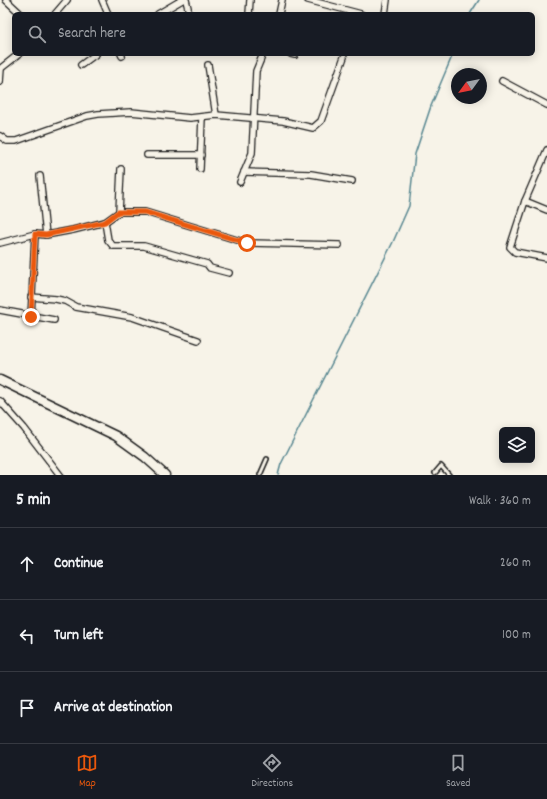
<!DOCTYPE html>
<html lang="en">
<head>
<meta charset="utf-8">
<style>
  :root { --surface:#171b24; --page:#20242c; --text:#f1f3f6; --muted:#9ea1a6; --line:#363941; --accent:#ea580c }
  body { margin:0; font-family:Dekko,sans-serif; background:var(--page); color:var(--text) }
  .controls { position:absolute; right:12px; bottom:12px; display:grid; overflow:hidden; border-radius:6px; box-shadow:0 2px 10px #0003 }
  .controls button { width:36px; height:36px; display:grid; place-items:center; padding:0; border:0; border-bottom:1px solid var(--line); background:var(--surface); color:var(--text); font:20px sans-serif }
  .compass { position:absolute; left:451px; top:68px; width:36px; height:36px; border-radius:50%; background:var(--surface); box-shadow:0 2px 10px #0003; rotate:237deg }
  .stop { position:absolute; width:12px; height:12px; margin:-9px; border:3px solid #ea580c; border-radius:50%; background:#fff }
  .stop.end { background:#ea580c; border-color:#fff; box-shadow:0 1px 4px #0008 }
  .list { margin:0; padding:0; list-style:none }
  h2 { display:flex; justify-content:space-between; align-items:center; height:52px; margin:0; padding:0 16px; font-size:17px }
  h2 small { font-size:13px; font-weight:400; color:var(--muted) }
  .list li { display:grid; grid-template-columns:26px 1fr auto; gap:12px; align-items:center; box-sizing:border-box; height:72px; padding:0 16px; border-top:1px solid var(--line) }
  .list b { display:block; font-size:15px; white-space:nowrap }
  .list em { font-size:13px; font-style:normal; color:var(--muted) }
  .icon { flex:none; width:22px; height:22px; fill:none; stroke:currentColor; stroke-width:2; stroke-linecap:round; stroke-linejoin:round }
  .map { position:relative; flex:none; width:547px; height:475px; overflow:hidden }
  .search { position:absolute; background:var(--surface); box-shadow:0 2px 10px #0003; left:12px; right:12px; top:12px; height:44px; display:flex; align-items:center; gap:10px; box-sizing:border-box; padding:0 14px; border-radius:6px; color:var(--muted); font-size:15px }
  .sheet { height:268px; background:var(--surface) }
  nav { display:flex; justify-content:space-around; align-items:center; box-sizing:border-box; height:56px; border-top:1px solid var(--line); background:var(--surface); font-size:11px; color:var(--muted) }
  nav a { display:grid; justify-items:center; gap:2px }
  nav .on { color:var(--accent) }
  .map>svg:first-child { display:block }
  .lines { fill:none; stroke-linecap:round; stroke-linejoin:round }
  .stream { stroke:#578690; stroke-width:1.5 }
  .service-casing { stroke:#1c1c1c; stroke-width:6 }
  .minor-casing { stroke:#1c1c1c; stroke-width:8 }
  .secondary-casing { stroke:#1c1c1c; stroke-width:11 }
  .service { stroke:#f7f3e8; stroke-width:3 }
  .minor { stroke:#f7f3e8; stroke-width:5.5 }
  .secondary { stroke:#f7f3e8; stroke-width:8 }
  .route { stroke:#ea580c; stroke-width:5 }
</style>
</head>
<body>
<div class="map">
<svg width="547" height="475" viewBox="0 0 547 475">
  <rect width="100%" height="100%" fill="#f7f3e8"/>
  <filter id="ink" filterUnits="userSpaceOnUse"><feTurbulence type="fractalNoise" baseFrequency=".025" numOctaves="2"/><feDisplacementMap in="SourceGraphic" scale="8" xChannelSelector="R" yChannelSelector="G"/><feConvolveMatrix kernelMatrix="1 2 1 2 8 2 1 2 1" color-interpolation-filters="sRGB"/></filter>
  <g filter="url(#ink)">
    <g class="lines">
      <!-- stream -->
      <g class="stream">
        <polyline points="470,14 479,0"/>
        <polyline points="278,475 281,464 393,242 409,206 415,154 431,106 453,54"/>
      </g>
      <defs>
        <g id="service">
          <polyline points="435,473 441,466 449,475"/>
          <polyline points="260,475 267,459"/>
        </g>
        <g id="minor">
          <polyline points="6,0 21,14"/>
          <polyline points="102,0 108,14"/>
          <polyline points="186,0 188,8"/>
          <polyline points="308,0 361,14"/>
          <polyline points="55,14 67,0"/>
          <polyline points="158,14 182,0"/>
          <polyline points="249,14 250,0"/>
          <polyline points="279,14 282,0"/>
          <polyline points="385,14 387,0"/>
          <polyline points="121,54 122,56"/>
          <polyline points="291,54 295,55"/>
          <polyline points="81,65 96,54"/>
          <polyline points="208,65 216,115"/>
          <polyline points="0,69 19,54"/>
          <polyline points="502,81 547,105"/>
          <polyline points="0,82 1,69"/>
          <polyline points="0,136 7,141 16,141 87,116 98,114 131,112 190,118 216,115 283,121 313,128 321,121 344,57"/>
          <polyline points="547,150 525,201 510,247 515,252 547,258"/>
          <polyline points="147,155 201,155"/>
          <polyline points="200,169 202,117"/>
          <polyline points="244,172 311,174 352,181"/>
          <polyline points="40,176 46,235"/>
          <polyline points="240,182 252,153 256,71 263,54"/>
          <polyline points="525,201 547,210"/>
          <polyline points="119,212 121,169"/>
          <polyline points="105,222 108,240 113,246 144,246 207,264 210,268 229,273"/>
          <polyline points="0,243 35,234 46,235 73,230 105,222 119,212 145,212 247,243 339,245"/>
          <polyline points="31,297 56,299 65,301 76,307 132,317 198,340"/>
          <polyline points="0,310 54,320"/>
          <polyline points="31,317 35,234"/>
          <polyline points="0,401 24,428 60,475"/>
        </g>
        <polyline id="secondary" points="0,380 116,436 145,457 165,475"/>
      </defs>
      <!-- service casing -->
      <use href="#service" class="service-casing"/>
      <!-- minor casing -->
      <use href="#minor" class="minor-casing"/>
      <!-- secondary casing -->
      <use href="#secondary" class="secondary-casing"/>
      <!-- service -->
      <use href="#service" class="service"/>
      <!-- minor -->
      <use href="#minor" class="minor"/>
      <!-- secondary -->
      <use href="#secondary" class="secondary"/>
    </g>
  </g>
  <g class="lines" filter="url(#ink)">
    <!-- route -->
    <polyline class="route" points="31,317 35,234 46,235 105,222 118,212 145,212 247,243"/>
  </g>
</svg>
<div class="controls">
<button><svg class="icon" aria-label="layers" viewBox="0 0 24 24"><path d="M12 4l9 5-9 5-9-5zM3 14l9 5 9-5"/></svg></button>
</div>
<svg class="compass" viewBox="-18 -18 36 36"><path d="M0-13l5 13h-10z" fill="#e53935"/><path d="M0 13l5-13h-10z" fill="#9ea1a6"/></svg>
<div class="stop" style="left:247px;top:243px"></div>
<div class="stop end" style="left:31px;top:317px"></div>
<div class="search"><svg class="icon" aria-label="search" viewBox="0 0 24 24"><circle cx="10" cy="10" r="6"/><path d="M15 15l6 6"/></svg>Search here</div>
</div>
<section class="sheet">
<h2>5 min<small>Walk · 360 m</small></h2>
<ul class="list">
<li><svg class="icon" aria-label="ahead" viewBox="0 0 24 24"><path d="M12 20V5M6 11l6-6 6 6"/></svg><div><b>Continue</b></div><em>260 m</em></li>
<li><svg class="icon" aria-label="left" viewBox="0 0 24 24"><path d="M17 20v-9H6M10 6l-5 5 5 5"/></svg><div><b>Turn left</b></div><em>100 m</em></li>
<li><svg class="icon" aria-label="arrive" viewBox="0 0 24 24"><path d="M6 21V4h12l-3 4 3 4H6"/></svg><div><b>Arrive at destination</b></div></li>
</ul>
</section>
<nav>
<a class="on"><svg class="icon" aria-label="map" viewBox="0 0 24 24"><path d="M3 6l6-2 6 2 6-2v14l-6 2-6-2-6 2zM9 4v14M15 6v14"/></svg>Map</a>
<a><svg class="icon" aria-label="directions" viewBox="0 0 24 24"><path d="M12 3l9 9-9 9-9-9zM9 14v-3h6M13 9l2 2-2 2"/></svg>Directions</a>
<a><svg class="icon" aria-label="saved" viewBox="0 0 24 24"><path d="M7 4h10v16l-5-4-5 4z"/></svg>Saved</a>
</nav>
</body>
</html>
